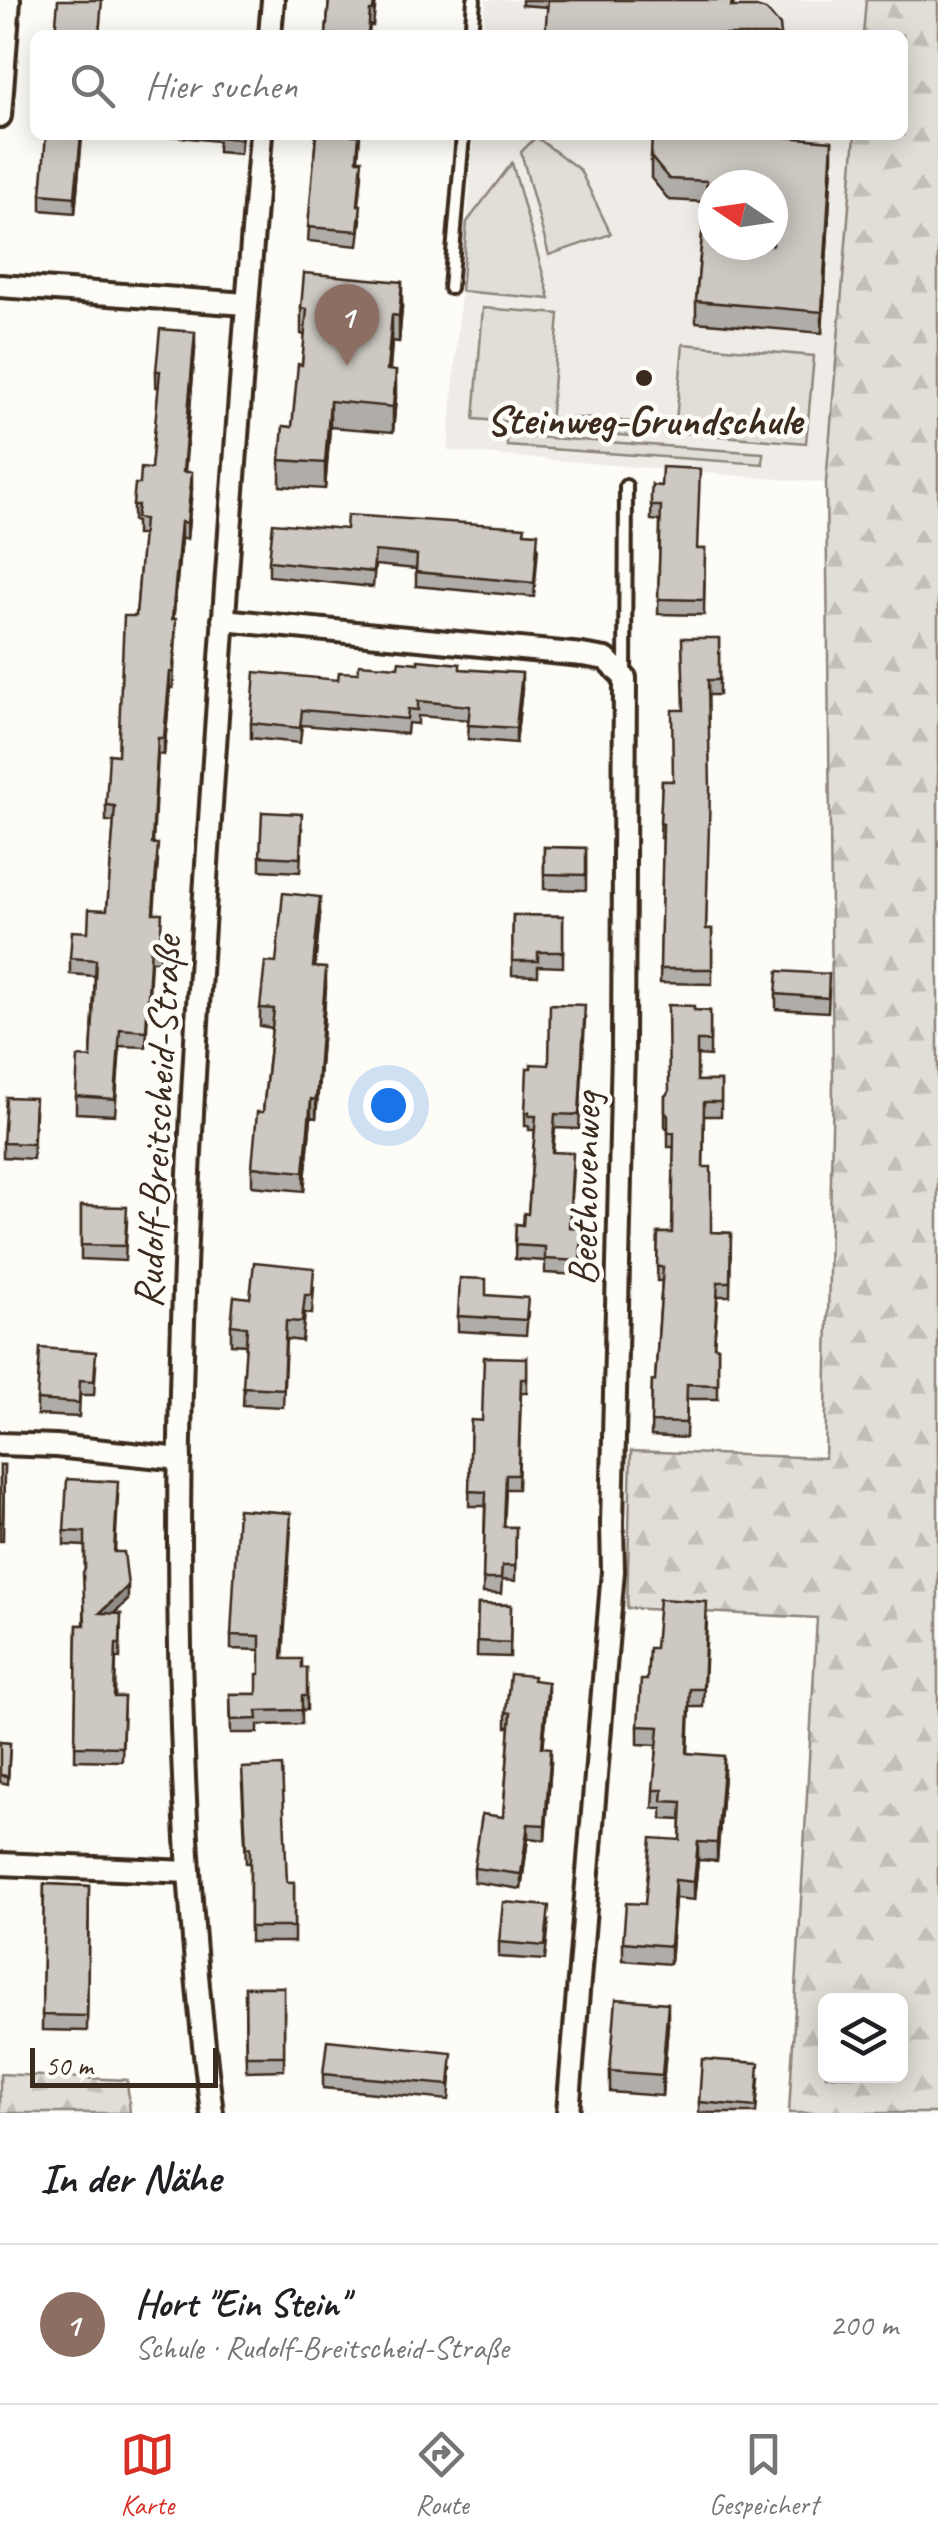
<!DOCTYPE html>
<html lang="de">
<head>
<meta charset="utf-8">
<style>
  :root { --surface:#fff; --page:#f6f6f6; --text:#202124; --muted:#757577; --line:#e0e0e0; --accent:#d93025 }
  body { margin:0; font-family:Caveat,sans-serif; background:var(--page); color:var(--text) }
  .controls { position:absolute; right:30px; bottom:30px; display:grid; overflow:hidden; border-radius:15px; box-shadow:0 5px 25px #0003 }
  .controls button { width:90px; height:90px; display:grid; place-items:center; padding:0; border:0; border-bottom:2px solid var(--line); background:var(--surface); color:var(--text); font:50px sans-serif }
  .compass { position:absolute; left:698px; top:170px; width:90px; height:90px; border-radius:50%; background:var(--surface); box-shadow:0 5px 25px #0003; rotate:283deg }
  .scale { position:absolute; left:30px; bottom:25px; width:188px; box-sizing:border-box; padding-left:10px; border:5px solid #3b2a1e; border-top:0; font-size:28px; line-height:35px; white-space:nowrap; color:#3b2a1e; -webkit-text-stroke:8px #fdfcf7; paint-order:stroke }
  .you { position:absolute; left:388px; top:1105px; width:35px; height:35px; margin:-25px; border:8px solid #fff; border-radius:50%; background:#1a73e8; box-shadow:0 0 0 15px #1a73e833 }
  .badge { display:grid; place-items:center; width:65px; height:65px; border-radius:50%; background:var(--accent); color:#fff; font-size:32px; font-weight:700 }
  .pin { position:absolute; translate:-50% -82px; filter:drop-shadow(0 2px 5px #0008) }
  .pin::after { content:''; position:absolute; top:52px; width:35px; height:30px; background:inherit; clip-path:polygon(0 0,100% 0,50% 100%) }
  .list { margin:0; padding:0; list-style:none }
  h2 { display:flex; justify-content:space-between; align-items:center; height:130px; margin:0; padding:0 40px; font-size:42px }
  h2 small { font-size:32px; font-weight:400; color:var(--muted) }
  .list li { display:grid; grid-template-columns:65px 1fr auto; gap:30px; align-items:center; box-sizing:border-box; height:160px; padding:0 40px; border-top:2px solid var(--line) }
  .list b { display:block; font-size:38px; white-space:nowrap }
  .list p { margin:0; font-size:32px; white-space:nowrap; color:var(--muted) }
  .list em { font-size:32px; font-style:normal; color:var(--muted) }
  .icon { flex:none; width:55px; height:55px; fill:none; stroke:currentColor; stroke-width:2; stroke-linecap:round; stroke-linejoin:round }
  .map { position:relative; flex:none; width:938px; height:2113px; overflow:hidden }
  .search { position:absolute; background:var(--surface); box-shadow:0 5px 25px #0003; left:30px; right:30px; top:30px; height:110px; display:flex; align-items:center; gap:25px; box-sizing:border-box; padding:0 35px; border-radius:15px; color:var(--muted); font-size:38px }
  .sheet { height:290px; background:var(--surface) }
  nav { display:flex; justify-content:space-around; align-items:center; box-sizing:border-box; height:140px; border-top:2px solid var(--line); background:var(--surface); font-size:28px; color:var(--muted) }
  nav a { display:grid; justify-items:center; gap:5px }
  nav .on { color:var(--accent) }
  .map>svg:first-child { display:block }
  .built { fill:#efece7; fill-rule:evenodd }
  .green { fill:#e1ded7; stroke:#8e847a; stroke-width:2.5 }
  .forest { fill:url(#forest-firs); stroke:#8e847a; stroke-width:2.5; fill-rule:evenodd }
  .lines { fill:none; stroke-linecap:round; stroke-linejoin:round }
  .lane-casing { stroke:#3b2a1e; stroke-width:18 }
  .street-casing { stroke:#3b2a1e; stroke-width:28 }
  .lane { stroke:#fdfcf7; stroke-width:10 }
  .street { stroke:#fdfcf7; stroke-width:20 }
  .wall { fill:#b0aca7; stroke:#3b2a1e; stroke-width:2.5 }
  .shaded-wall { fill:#908c88; stroke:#3b2a1e; stroke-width:2.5 }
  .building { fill:#cdc8c2; stroke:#3b2a1e; stroke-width:2.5; fill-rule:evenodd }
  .poi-dot { fill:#3b2a1e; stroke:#fdfcf7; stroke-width:4 }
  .labels { text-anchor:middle; stroke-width:9; stroke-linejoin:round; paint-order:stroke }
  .poi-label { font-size:42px; font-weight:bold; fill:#3b2a1e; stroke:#fdfcf7 }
  .street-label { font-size:42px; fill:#3b2a1e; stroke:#fdfcf7 }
</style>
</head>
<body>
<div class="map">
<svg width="938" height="2113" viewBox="0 0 938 2113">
  <defs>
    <pattern id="forest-firs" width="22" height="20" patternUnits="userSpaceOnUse" patternTransform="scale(2.5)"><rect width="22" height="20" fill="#e1ded7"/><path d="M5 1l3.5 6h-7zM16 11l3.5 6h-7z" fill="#c2bfb8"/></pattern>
  </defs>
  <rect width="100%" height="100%" fill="#fdfcf7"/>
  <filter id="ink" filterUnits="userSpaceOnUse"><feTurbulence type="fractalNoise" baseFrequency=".01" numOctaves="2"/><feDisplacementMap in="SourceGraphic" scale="20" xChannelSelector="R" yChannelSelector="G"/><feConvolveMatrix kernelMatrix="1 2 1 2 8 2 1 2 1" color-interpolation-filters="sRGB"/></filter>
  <g filter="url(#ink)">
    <!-- built -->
    <g class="built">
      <polygon points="486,0 866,0 863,35 483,35"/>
      <path d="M474,135H855L826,483L448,451ZM713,185H773V245H713Z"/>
    </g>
    <!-- green -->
    <g class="green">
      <polygon points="536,137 580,170 611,234 549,255 521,152"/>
      <polygon points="512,163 550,299 461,291 467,222"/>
      <polygon points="483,308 559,314 550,425 474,419"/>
      <polygon points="683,344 814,356 806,443 675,432"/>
      <polygon points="564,417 646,423 645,437 563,431"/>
      <polygon points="507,435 763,453 763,464 507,446"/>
    </g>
    <!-- forest -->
    <g class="forest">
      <path d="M866,0H938V2113H789L817,1618L627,1608L631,1451L825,1458L833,1083L826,483L855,135H903V35H863ZM826,2000H900V2076H826Z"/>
      <polygon points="0,2074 127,2080 130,2113 0,2113"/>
    </g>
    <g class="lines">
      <defs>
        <g id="lane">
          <polyline points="471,35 474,0"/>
          <polyline points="450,288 463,135"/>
          <polyline points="625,677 626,486"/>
        </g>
        <g id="street">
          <polyline points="270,35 273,0"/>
          <polyline points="0,116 9,0"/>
          <polyline points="0,286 246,304"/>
          <polyline points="223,620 582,655 606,659 625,678 623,1047 612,1524 613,1571 568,2113"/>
          <polyline points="0,1444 56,1446 180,1459"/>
          <polyline points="0,1864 189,1872"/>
          <path d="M212,2113C161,1716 178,1308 204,910C221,651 239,393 261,135"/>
        </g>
      </defs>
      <!-- lane casing -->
      <use href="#lane" class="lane-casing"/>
      <!-- street casing -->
      <use href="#street" class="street-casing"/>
      <!-- lane -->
      <use href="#lane" class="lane"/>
      <!-- street -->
      <use href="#street" class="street"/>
    </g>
    <!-- wall -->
    <g class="wall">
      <polygon points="329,0 376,0 373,26 370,25 369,35 326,35"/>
      <polygon points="522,0 734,0 733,7 548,7 522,5"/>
      <polygon points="82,135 75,213 41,210 41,194"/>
      <polygon points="161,135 242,135 240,154 218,152 218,141"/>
      <polygon points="316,135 360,135 358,160 362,174 359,205 361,219 358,246 308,241"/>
      <polygon points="651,157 832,162 822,333 696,322 696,301 705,202 669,200 651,178"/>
      <polygon points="301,308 402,308 399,342 392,341 390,370 396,397 393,432 330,427 325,489 280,486 280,460 292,427 302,365 305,335 301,334"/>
      <polygon points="195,349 185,472 192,489 187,539 181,539 173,619 176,635 173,688 170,688 164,755 158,754 153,844 158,861 154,913 162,930 160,961 151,961 146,1047 120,1046 115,1115 76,1113 76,1096 91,1058 95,976 70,974 70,958 88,932 107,910 114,822 106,821 106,805 118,755 136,616 143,535 136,535 136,522 133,521 133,505 140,484 151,469 159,387 156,387 156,371"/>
      <polygon points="652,485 698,549 705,549 704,615 658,614 660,521 651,520"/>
      <polygon points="346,529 524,532 538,547 534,597 416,586 416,569 375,565 373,587 269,576 269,561"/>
      <polygon points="719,638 719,695 708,695 706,929 712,929 712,984 660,983 663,838 660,838 662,781 673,781 683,710"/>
      <polygon points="398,667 460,669 522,688 516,743 468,739 469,720 418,716 418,724 408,723 407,734 302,725 300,743 251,738 251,723 338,680 358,673"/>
      <polygon points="302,829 300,872 260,870 260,856"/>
      <polygon points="544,847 586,848 586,890 544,889"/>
      <polygon points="320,915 315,967 326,987 316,1118 311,1117 304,1191 252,1186 252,1167 263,1112 272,1028 260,1026 260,1008 276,963"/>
      <polygon points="513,915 563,916 563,967 538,966 538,976 512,975"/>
      <polygon points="829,989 828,1012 776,1009 776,994"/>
      <polygon points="694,1010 710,1011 710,1056 697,1055 697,1081 721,1081 721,1116 704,1116 703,1167 711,1232 731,1233 730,1296 718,1296 714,1346 718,1347 718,1399 687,1399 686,1438 651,1436 652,1381 655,1381 662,1281 657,1281 658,1233 672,1233 674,1147 668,1147 668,1130 665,1126 665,1096 669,1092"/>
      <polygon points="585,1019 579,1129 555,1128 553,1152 573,1167 569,1227 582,1242 580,1275 545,1273 545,1261 515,1259 516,1224 523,1225 528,1214 535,1130 529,1130 529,1126 525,1126 525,1112 549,1065"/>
      <polygon points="35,1112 33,1159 3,1157 3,1143"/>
      <polygon points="81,1206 127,1221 125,1261 81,1259"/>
      <polygon points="314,1287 312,1314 305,1313 302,1341 286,1339 283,1407 243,1405 246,1345 231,1344 231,1325 250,1298"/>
      <polygon points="486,1295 528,1312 526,1335 458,1331 458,1316"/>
      <polygon points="527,1358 527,1393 521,1393 518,1489 506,1489 504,1527 516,1527 515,1581 502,1580 501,1594 483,1593 485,1506 469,1506 471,1420 482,1421"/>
      <polygon points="96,1366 94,1395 80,1395 79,1417 37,1415 37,1400"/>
      <polygon points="0,1465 4,1465 3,1541 0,1541"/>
      <polygon points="118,1496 115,1552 128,1600 114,1614 121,1614 120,1658 116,1658 115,1697 124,1697 122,1761 75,1760 77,1625 84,1625 85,1546 64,1545 64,1531"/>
      <polygon points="291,1526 283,1659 302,1668 307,1668 307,1710 302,1710 302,1724 258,1725 258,1733 231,1733 230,1694 257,1694 260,1674 260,1650 231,1649 231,1635"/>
      <polygon points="478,1604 511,1605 510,1657 477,1656"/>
      <polygon points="707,1620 703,1707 690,1707 688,1753 724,1774 717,1861 698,1860 694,1900 675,1898 670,1964 623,1960 623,1942 645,1904 680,1840 681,1820 662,1819 662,1808 653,1808 657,1745 638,1744 638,1726 647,1680"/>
      <polygon points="533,1680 548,1696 543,1747 551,1762 545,1840 528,1838 521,1889 474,1882 474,1868 503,1817 510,1727 506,1727 506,1712"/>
      <polygon points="0,1742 10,1743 8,1784 0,1782"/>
      <polygon points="242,1782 287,1882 294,1882 294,1942 250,1942 250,1863 246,1863"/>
      <polygon points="44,1884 89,1886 87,2031 42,2030"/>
      <polygon points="549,1921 545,1960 499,1957 499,1942"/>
      <polygon points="245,1987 284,1987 284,2070 246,2071"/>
      <polygon points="668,2025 662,2096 610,2092 610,2071"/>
      <polygon points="452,2068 449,2100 323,2088 323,2074"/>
      <polygon points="759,2078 756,2113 699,2113 699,2102"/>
    </g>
    <!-- shaded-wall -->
    <g class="shaded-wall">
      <polygon points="81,135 82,135 75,213 75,197"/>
      <polygon points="832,141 832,162 822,333 822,312"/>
      <polygon points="402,282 402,308 399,342 399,316"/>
      <polygon points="392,315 392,341 387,396 387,370"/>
      <polygon points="195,332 195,349 183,488 183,472"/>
      <polygon points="396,371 396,397 393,432 393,407"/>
      <polygon points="330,401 330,427 325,489 325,463"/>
      <polygon points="192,472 192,489 187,539 187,523"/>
      <polygon points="181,522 181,539 172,635 172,619"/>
      <polygon points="170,672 170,688 164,755 164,738"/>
      <polygon points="522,673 522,688 516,743 516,728"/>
      <polygon points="320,897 320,915 313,985 313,967"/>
      <polygon points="326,968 326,987 316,1118 316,1100"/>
      <polygon points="311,1099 311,1117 304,1191 304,1172"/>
      <polygon points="128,1586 128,1600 100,1627 100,1613"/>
      <polygon points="548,1682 548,1696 542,1762 542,1747"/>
      <polygon points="551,1748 551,1762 545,1840 545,1825"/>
      <polygon points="724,1756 724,1774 717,1861 717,1843"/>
      <polygon points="528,1824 528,1838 521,1889 521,1874"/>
      <polygon points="698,1842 698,1860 694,1900 694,1882"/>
      <polygon points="675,1880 675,1898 670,1964 670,1946"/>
      <polygon points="668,2003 668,2025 662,2096 662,2075"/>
    </g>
    <!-- building -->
    <g class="building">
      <polygon points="58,0 102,0 99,35 55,35"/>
      <polygon points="329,0 374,0 373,11 370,11 368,35 326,35"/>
      <polygon points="548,0 732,0 731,7 756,7 766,10 780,25 781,35 545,35"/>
      <polygon points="46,135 81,135 75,197 41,194"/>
      <polygon points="218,135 241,135 240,139 218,137"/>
      <polygon points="316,135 359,135 357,160 362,160 358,205 361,205 358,231 308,227"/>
      <path d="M652,135H761L832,141L822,312L696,301L707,181L669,179L651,157ZM713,185H773V245H713Z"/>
      <polygon points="304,273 402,282 399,316 392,315 387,370 396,371 393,407 330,401 325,463 280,460 283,426 292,427 298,364 302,365 307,309 301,308"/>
      <polygon points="160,329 195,332 183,472 192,472 187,523 181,522 172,619 176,619 173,672 170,672 164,738 158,738 152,844 158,844 153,913 162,913 160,945 151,944 146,1031 120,1029 115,1099 76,1096 78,1057 91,1058 96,960 70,958 72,931 88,932 89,909 107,910 115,806 106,805 109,754 118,755 124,616 136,616 144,519 136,518 138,505 133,505 135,484 140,484 141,468 151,469 160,371 156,371"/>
      <polygon points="662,467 700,469 697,549 705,549 704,600 658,599 661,506 651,506 651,495 652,485 661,486"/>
      <polygon points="347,515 525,527 524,532 538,533 534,583 416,572 417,555 375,551 373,572 269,561 273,523 346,529"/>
      <polygon points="682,638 719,638 719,680 708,680 710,790 706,929 712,929 712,969 660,969 663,824 660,823 662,781 673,781 672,710 684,710"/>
      <polygon points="418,660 460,664 460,669 522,673 516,728 468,725 470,706 418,701 418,710 408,709 407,719 302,710 300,728 251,723 255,672 338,680 339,672 358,673 359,664 398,667 399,661 418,663"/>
      <polygon points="262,812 302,814 300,858 260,856"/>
      <polygon points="544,847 586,848 586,875 544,874"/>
      <polygon points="283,893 320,897 313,967 326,968 316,1100 311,1099 304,1172 252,1167 257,1112 263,1112 274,1009 260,1008 265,962 276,963"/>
      <polygon points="513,915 563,916 563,952 538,952 538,961 512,961"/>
      <polygon points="778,971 829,974 828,998 776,994"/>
      <polygon points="550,1004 585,1005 579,1115 555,1114 552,1152 573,1153 569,1227 582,1228 580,1261 545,1259 545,1247 515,1245 516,1224 523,1225 524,1213 528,1214 536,1116 529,1116 529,1112 525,1112 527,1068 531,1068 531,1064 549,1065"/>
      <polygon points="668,1005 694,1006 694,1010 710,1011 710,1041 697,1041 697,1081 721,1081 721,1102 704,1102 703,1167 711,1167 711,1232 731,1233 730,1282 718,1282 714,1346 718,1347 718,1385 687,1384 686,1423 651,1422 652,1381 655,1381 663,1267 657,1267 658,1233 672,1233 674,1133 668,1133 668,1116 665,1112 665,1096 669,1092"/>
      <polygon points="6,1097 35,1098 33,1144 3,1143"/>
      <polygon points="81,1206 127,1207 125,1246 81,1245"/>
      <polygon points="254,1262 314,1268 312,1295 305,1295 302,1322 286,1321 283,1389 243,1387 247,1327 231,1325 234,1296 250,1298"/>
      <polygon points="460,1278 486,1279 486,1295 528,1298 526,1320 458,1316"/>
      <polygon points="40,1348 96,1352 94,1381 80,1380 79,1403 37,1400"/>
      <polygon points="484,1357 527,1358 527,1379 521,1379 518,1475 506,1475 504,1527 516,1527 515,1566 502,1566 501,1579 483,1579 486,1492 469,1491 471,1420 482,1421"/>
      <polygon points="0,1465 4,1465 3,1522 0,1522"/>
      <polygon points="67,1479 118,1482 114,1552 124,1552 128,1586 100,1613 121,1614 120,1644 116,1644 114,1697 124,1697 122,1747 75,1746 77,1625 85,1625 83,1572 85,1569 85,1532 64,1531"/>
      <polygon points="238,1509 291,1513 282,1659 302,1659 302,1668 307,1668 307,1696 302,1696 302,1710 257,1711 258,1719 231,1720 230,1694 257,1694 257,1674 260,1674 260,1636 231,1635"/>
      <polygon points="659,1599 707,1602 703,1689 690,1689 687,1753 724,1756 717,1843 698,1842 694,1882 675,1880 670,1946 623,1942 626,1903 645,1904 651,1838 680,1840 682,1802 662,1801 663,1790 653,1790 659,1727 638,1726 641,1680 647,1680 649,1648 655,1648"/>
      <polygon points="478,1604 511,1605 510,1643 477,1641"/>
      <polygon points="510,1674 534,1676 533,1680 548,1682 542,1747 551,1748 545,1825 528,1824 521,1874 474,1868 482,1814 503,1817 511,1713 506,1712"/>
      <polygon points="0,1742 10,1743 8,1776 0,1775"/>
      <polygon points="282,1766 287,1882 294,1882 294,1927 250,1927 250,1848 246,1848 242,1768"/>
      <polygon points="44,1884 89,1886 87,2016 42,2015"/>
      <polygon points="503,1902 549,1906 545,1946 499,1942"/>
      <polygon points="245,1987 284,1987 284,2056 246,2056"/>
      <polygon points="616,1999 668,2003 662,2075 610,2071"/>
      <polygon points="327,2040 452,2053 449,2085 323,2074"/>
      <polygon points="702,2059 759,2063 756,2107 699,2102"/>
    </g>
  </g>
  <!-- markers -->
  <circle class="poi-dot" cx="644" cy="378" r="10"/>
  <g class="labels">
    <!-- poi labels -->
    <g class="poi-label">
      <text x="644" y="434">Steinweg-Grundschule</text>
    </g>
    <!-- street labels -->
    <g class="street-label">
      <text transform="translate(156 1122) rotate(-87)" y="15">Rudolf-Breitscheid-Straße</text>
      <text transform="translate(583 1189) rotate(-89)" y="15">Beethovenweg</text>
    </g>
  </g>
</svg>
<div class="controls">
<button><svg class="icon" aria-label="layers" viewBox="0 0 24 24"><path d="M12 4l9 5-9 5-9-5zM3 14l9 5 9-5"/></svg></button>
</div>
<svg class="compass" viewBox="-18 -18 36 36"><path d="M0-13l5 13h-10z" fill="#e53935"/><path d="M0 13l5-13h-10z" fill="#757577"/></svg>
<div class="scale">50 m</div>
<div class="you"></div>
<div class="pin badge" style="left:347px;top:366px;background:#8d6e63">1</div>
<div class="search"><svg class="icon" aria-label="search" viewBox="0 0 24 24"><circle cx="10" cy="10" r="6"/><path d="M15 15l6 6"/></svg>Hier suchen</div>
</div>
<section class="sheet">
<h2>In der Nähe<small></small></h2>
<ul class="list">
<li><span class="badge" style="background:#8d6e63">1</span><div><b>Hort &quot;Ein Stein&quot;</b><p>Schule · Rudolf-Breitscheid-Straße</p></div><em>200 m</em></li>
</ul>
</section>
<nav>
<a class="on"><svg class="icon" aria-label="map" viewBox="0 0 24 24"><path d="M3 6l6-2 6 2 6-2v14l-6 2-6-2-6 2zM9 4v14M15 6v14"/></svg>Karte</a>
<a><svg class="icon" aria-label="directions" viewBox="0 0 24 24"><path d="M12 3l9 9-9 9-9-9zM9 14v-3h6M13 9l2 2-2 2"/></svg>Route</a>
<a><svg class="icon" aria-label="saved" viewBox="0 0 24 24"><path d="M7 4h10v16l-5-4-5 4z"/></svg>Gespeichert</a>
</nav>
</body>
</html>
